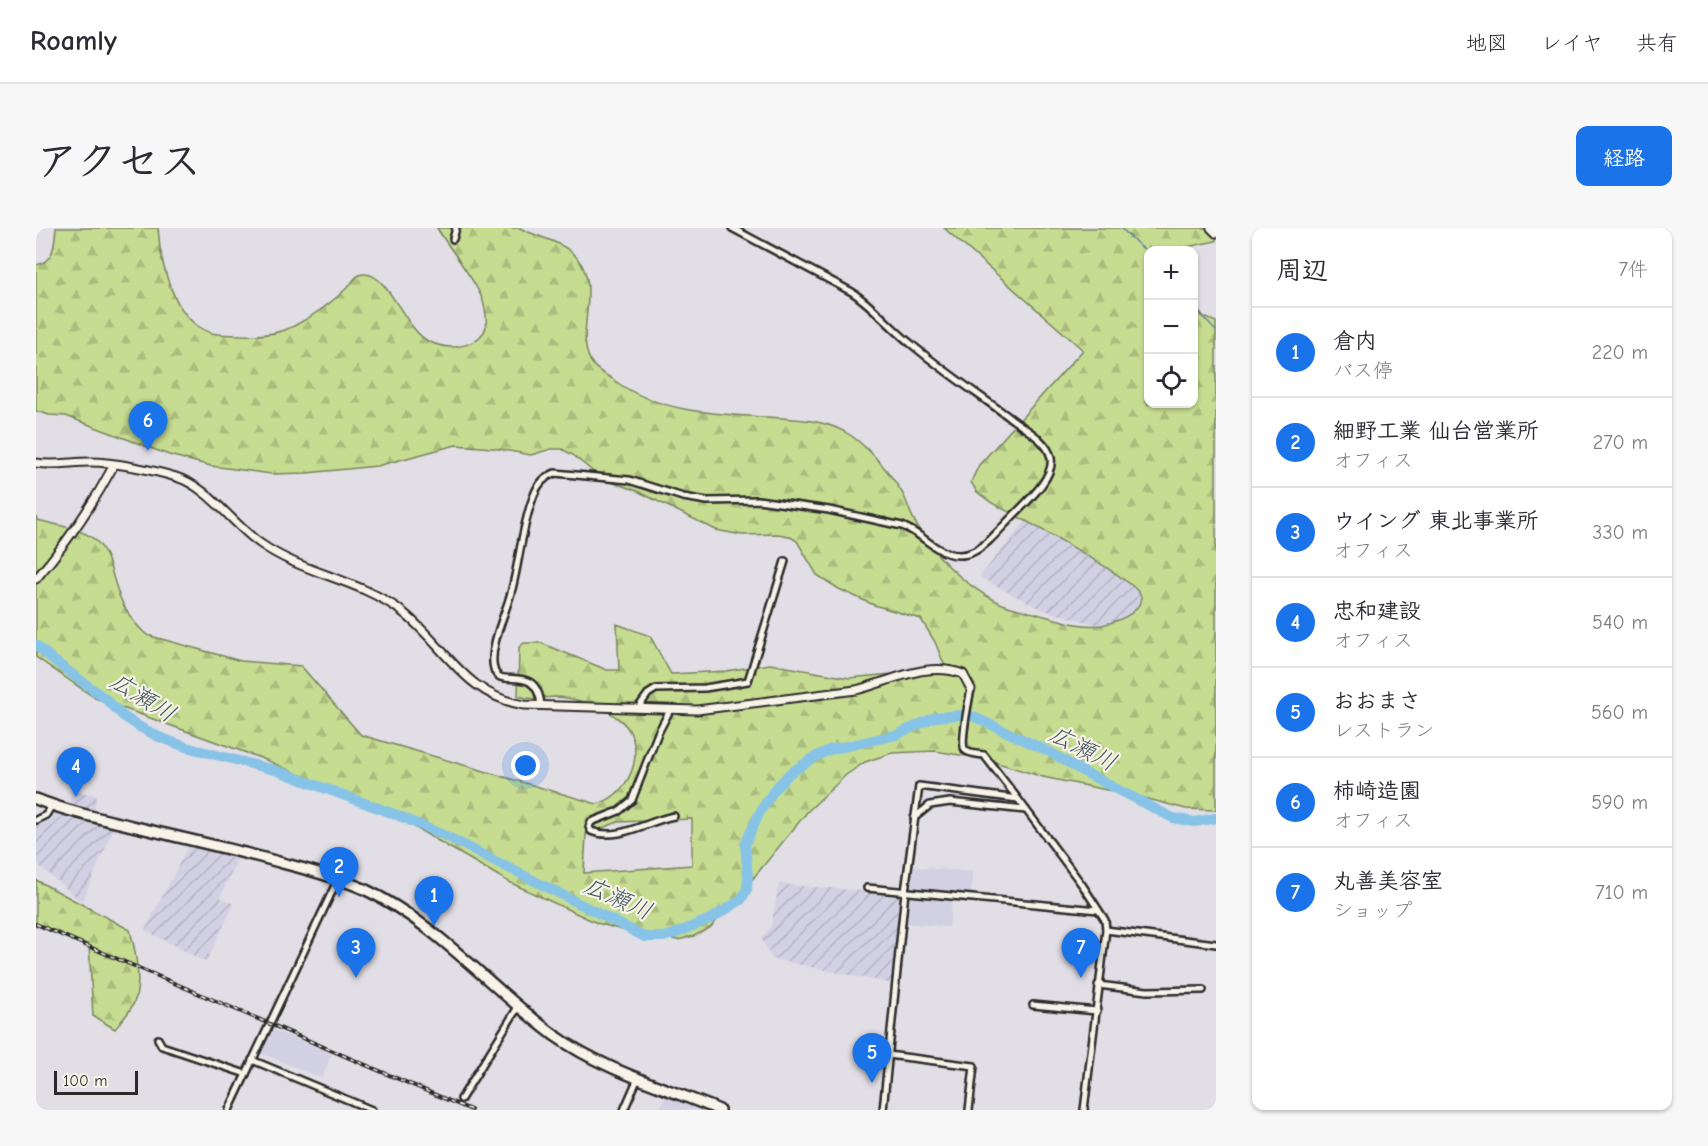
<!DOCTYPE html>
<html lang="ja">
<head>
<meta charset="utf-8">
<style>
  :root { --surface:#fff; --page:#f7f7f7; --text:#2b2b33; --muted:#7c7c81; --line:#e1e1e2; --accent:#1a73e8 }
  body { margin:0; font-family:"Comic Neue","Klee One",sans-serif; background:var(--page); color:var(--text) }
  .controls { position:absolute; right:18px; top:18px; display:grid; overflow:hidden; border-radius:12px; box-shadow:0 2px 4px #0004 }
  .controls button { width:54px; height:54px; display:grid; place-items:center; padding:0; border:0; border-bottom:2px solid var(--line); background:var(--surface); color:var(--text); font:30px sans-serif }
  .scale { position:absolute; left:18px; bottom:15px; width:84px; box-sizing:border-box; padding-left:6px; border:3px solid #2b2b2b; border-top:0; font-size:16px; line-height:21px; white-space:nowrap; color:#2b2b2b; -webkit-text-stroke:4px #f7f3e8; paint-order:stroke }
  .you { position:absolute; left:490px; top:538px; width:21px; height:21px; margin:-15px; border:4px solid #fff; border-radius:50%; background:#1a73e8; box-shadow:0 0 0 9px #1a73e833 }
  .badge { display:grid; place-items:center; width:39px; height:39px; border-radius:50%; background:var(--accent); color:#fff; font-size:20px; font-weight:700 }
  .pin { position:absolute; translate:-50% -50px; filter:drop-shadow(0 2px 3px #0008) }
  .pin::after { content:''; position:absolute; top:32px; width:21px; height:18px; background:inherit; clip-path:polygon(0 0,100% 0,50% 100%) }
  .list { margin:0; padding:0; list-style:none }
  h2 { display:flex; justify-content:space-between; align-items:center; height:78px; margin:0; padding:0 24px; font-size:26px }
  h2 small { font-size:20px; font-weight:400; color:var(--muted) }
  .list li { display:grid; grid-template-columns:39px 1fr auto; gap:18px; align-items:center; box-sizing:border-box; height:90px; padding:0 24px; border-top:2px solid var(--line) }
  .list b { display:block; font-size:22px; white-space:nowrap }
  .list p { margin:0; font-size:20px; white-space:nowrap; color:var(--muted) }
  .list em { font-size:20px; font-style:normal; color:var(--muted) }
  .icon { flex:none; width:33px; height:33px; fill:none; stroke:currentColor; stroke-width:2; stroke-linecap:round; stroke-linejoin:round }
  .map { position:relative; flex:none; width:1180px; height:882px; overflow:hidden; border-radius:12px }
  header { display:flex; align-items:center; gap:36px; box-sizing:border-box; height:84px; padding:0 30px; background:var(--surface); border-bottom:2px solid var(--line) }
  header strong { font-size:28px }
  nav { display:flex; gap:33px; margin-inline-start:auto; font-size:21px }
  .intro { display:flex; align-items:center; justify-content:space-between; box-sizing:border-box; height:144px; padding:0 36px }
  h1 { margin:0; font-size:42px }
  .button { padding:15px 27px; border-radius:12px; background:var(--accent); color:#fff; font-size:21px; font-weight:700 }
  main { display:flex; gap:36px; padding:0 36px }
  aside { flex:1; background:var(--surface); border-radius:12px; box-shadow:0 2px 4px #0004 }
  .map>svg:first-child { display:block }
  .built { fill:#d2d0e3 }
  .industrial { fill:url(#industrial-furrows) }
  .forest { fill:url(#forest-firs); stroke:#78845e; stroke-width:1.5; fill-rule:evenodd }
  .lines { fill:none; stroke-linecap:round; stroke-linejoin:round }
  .stream { stroke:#62869c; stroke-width:1.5 }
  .river { stroke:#87c3e7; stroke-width:10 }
  .minor-casing { stroke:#2b2b2b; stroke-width:10 }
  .tertiary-casing { stroke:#2b2b2b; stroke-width:11 }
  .trunk-casing { stroke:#2b2b2b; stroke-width:14 }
  .minor { stroke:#f7f3e8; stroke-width:5 }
  .tertiary { stroke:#f7f3e8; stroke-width:7 }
  .trunk { stroke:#f7f3e8; stroke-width:9 }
  .rail-casing { stroke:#2b2b2b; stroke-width:4 }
  .rail { stroke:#f7f3e8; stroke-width:1.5; stroke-dasharray:4.5; stroke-linecap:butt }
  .labels { text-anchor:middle; stroke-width:4.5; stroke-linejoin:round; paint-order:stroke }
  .water-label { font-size:24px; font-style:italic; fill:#475963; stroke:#f7f3e8 }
</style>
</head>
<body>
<header>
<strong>Roamly</strong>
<nav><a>地図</a><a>レイヤ</a><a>共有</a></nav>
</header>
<div class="intro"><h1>アクセス</h1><a class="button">経路</a></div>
<main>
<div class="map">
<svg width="1180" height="882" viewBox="0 0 1180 882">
  <defs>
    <pattern id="industrial-furrows" width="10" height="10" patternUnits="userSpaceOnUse" patternTransform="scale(1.5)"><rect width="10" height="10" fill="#d2d0e3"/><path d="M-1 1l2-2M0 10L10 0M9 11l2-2" fill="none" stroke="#b4b3c3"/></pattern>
    <pattern id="forest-firs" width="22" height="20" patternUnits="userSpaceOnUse" patternTransform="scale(1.5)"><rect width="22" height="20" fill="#c6dc91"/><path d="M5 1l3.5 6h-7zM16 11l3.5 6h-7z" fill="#aabd7d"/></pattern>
  </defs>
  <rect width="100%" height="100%" fill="#e1dee5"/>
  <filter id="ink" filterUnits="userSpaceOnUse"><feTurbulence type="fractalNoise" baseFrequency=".0167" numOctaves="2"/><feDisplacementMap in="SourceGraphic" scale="12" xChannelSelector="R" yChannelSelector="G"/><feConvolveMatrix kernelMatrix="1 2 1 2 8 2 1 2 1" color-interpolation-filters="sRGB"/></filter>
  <g filter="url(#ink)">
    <!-- built -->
    <g class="built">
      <polygon points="878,639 937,644 935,666 875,661"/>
      <polygon points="874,666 916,670 913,699 871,695"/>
      <polygon points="234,801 296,825 286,850 224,825"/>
      <polygon points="630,866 664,879 663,882 624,882"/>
    </g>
    <!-- industrial -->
    <g class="industrial">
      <polygon points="1112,148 1112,176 1158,176 1180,153 1118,412 1007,382 943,349"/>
      <polygon points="36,563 61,567 58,582 34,577"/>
      <polygon points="20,585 39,592 78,600 46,674 0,635 0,595"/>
      <polygon points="153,617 202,631 184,669 198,676 170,734 109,702"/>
      <polygon points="743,656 866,666 857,756 736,731 725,710 735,699"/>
    </g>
    <!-- forest -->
    <g class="forest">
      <path d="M20,0H122C124,34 137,91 173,104C182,108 195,106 205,107C223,108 241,107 258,98C277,88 298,73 313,58C318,52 321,45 330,46C354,48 369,103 394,114C411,122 436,121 448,104C452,97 450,85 448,77C445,59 412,19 401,0H484C500,9 519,11 534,23C573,54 533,108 558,138C563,144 573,148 579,153C622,184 678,186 730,189C760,191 792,191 817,209C836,223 855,246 867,266C871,274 873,282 877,290C893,324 929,358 962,374C974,380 989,382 1001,386C1021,391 1045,400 1066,397C1079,394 1104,387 1105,369C1105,353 977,286 956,275L941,264L935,254L943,237L1047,122L908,0H1180V13L1151,19L1147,22H1112V176H1158V76L1168,89L1180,94V582L1150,581L1105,569L1007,549L949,531L899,523L856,525L829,534L810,547L772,583L711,658L674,700L658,708L642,712L604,707L561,695L473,654L368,593L230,532L59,470L0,429V288L1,292C17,296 46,301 58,311C73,323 75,345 81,361C87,380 97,395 111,407L205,433L265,438L325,507L561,576C599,566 614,511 580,489C565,478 537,469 518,469C505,470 495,472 482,468L483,419L488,415H505L571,442H583L581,396L614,408L635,446L690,443L734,436L813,450L910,441L899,414L885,391L838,377L803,361L781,347L761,313L753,308L742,306L706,307L680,302L599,262L566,251L537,227L526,221H515L495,227L457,220L420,217L341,238L271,245L236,246L175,238L133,227L30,188L13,187L0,183V37C19,33 18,17 20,0ZM656,591V637L548,645L550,606L582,594Z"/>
      <path d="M0,652L94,702C99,720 105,750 100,769C97,781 87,791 79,801L57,788L53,717L0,697Z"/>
    </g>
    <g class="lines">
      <!-- stream -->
      <g class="stream">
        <polyline points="1085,0 1105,19 1112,23"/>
        <polyline points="1158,80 1180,103"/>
      </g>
      <!-- river -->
      <polyline class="river" points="0,417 17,432 70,471 87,488 104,499 123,509 150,519 242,543 361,587 412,609 609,709 627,709 638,706 676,690 705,672 711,661 712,648 709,616 725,582 738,562 754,545 779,529 793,522 860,507 899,489 924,487 936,488 947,493 1014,524 1046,543 1137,590 1158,594 1180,590"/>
      <defs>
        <g id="minor">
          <polyline points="417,11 420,0"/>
          <path d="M935,461C933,471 924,516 929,522C933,526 942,526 948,527L982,571L1047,658L1069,692L1070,702L1048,882"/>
          <path d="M505,477C500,433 463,463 458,441C452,419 471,383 476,361C484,330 486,297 498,267C502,256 508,249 519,245L593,252L647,269L671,273L722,272L793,282L866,298C880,303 888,312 901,320C933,340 952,314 973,292C986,278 1019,251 1015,230C1012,213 989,201 977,192C942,166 907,143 874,115C854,99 838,79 816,64L696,0"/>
          <polyline points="602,480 612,466 620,461 669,460 712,453 749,333"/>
          <path d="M634,482L622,505L596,572L583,583L555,594L553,599L555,603C582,614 611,593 638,588"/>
          <polyline points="878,590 894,577 914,574 990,582"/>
          <polyline points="0,592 10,587 16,577"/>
          <polyline points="831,660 1062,682"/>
          <polyline points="1070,702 1180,716"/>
          <polyline points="1062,757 1111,763 1167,762"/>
          <polyline points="997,777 1061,783"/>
          <polyline points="122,811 126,818 210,846"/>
          <polyline points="852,827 938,838 933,882"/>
          <polyline points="216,832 336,882"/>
          <polyline points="425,871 482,779"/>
          <polyline points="193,882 302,651"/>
          <polyline points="588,882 602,850"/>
          <polyline points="847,882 869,664 883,558 982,571"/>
        </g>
        <g id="tertiary">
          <polyline points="1175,0 1180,5"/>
          <path d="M0,235C19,238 36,234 54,234C78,234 117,242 140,249C173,259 196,296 225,316C268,346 322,351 364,382C409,416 427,467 488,477L661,482L820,462C854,454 891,432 927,446L935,461"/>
          <path d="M0,351C30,316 56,278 78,237"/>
        </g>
        <path id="trunk" d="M0,571C32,584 67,591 100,599C150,611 201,622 250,636C277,643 303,650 328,661C401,695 454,760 518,807C567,842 628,859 683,882"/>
      </defs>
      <!-- minor casing -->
      <use href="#minor" class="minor-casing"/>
      <!-- tertiary casing -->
      <use href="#tertiary" class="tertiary-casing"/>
      <!-- trunk casing -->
      <use href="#trunk" class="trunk-casing"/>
      <!-- minor -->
      <use href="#minor" class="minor"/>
      <!-- tertiary -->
      <use href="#tertiary" class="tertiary"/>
      <!-- trunk -->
      <use href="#trunk" class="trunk"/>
      <defs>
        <polyline id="rail" points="0,696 435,882"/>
      </defs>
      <!-- rail casing -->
      <use href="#rail" class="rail-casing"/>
      <!-- rail -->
      <use href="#rail" class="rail"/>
    </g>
  </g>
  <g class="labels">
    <!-- water labels -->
    <g class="water-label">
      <text transform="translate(107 469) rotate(32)" y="8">広瀬川</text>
      <text transform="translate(1047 520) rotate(27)" y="8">広瀬川</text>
      <text transform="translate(582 670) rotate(24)" y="8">広瀬川</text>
    </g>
  </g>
</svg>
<div class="controls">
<button>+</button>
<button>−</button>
<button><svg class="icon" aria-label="locate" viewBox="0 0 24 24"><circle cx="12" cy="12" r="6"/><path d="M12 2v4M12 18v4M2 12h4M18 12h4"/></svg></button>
</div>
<div class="scale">100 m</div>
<div class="you"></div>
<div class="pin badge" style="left:398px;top:698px">1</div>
<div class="pin badge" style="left:303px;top:669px">2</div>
<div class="pin badge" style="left:320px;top:750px">3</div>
<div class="pin badge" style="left:40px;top:569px">4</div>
<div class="pin badge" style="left:836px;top:855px">5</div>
<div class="pin badge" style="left:112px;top:223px">6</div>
<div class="pin badge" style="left:1045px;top:750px">7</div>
</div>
<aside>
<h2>周辺<small>7件</small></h2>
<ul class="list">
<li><span class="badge">1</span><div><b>倉内</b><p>バス停</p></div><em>220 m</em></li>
<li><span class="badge">2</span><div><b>細野工業 仙台営業所</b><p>オフィス</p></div><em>270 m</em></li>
<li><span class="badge">3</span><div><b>ウイング 東北事業所</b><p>オフィス</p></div><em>330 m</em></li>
<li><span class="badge">4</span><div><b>忠和建設</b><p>オフィス</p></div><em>540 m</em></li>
<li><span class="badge">5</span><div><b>おおまさ</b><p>レストラン</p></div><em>560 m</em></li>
<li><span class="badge">6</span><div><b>柿崎造園</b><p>オフィス</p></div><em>590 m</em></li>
<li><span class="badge">7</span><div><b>丸善美容室</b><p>ショップ</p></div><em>710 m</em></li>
</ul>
</aside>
</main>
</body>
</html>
